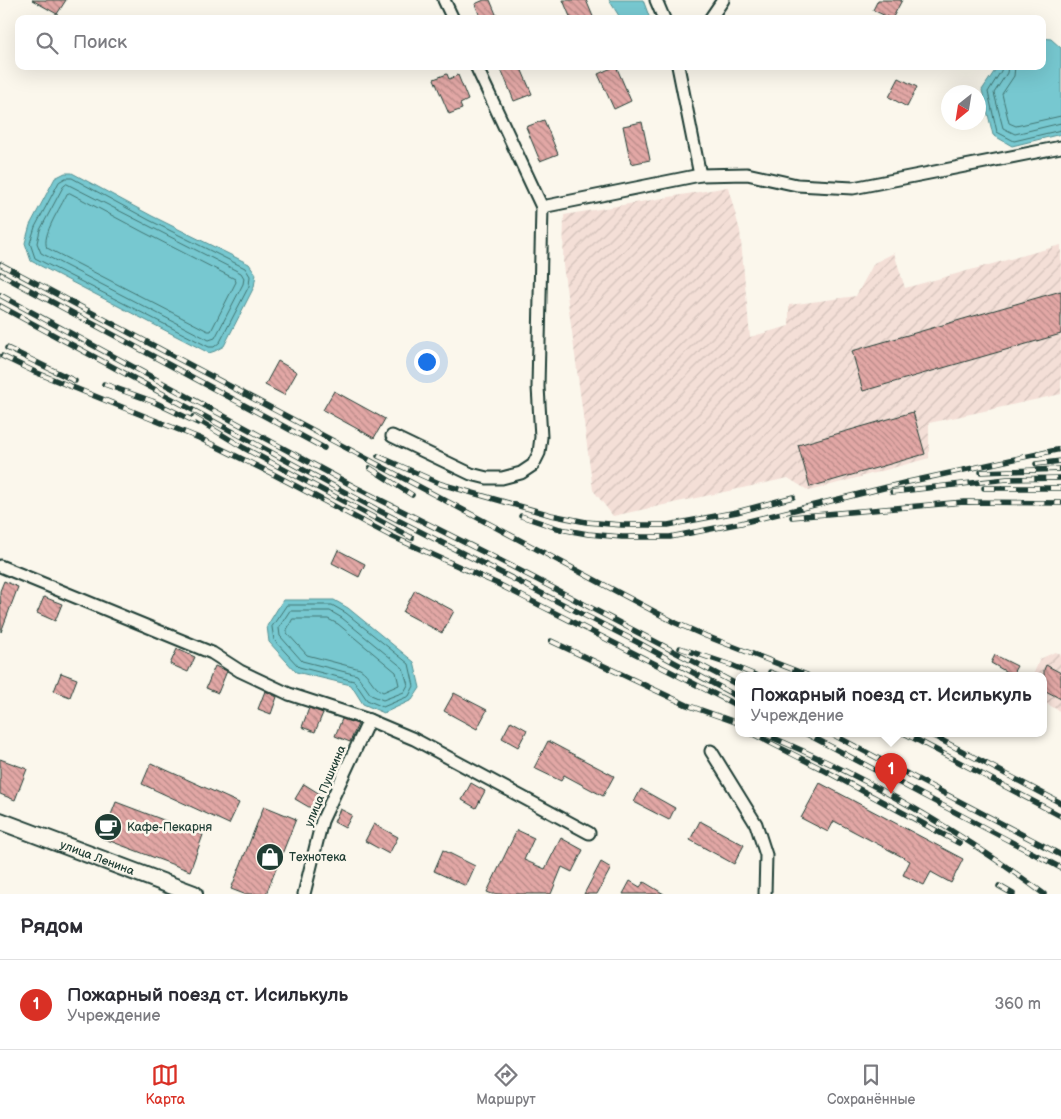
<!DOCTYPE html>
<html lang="ru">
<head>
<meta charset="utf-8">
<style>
  :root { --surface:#fff; --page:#f7f7f7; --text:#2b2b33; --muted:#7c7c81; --line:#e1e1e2; --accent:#d93025 }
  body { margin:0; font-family:"Balsamiq Sans",sans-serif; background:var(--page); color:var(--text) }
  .compass { position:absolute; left:941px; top:85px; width:45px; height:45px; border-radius:50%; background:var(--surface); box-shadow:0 5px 20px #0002; rotate:210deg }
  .you { position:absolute; left:426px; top:361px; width:18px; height:18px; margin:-12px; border:4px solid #fff; border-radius:50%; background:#1a73e8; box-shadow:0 0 0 8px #1a73e833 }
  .badge { display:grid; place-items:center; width:32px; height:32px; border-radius:50%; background:var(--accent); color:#fff; font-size:16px; font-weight:700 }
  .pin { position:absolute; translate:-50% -41px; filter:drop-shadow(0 1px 2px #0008) }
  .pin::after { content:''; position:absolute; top:26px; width:18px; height:15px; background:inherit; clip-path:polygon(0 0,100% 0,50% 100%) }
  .popup { position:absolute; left:735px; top:672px; width:312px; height:65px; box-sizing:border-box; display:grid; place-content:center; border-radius:10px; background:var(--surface); filter:drop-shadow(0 1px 4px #0005); font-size:16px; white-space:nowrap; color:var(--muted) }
  .popup b { font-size:19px; color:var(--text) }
  .popup::after { content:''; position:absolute; left:50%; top:100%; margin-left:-10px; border:10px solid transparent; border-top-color:var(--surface) }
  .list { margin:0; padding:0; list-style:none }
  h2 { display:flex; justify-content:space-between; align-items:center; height:65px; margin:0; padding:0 20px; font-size:21px }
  h2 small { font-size:16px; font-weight:400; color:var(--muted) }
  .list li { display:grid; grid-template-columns:32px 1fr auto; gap:15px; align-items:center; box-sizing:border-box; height:90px; padding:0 20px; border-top:1px solid var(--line) }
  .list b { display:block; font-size:19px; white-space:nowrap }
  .list p { margin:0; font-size:16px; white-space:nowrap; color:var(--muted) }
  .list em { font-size:16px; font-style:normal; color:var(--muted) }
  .icon { flex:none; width:28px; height:28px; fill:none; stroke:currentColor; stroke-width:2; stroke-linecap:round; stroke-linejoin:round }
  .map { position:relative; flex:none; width:1061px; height:894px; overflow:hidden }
  .search { position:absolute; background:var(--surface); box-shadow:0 5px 20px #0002; left:15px; right:15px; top:15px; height:55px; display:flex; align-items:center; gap:12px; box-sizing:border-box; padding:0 18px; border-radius:10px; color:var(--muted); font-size:19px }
  .sheet { height:155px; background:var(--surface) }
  nav { display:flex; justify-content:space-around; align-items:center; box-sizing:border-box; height:70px; border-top:1px solid var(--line); background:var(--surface); font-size:14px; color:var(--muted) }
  nav a { display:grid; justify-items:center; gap:2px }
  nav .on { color:var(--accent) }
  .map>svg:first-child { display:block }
  .industrial { fill:url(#industrial-furrows) }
  .water { fill:#77c8d0; stroke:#549092 }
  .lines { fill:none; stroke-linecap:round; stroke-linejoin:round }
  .shore { stroke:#427572; stroke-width:1 }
  .building { fill:url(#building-back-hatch); stroke:#1f3d34 }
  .street-casing { stroke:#1f3d34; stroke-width:15 }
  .secondary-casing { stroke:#1f3d34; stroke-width:20 }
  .street { stroke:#fbf7ec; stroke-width:11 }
  .secondary { stroke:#fbf7ec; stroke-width:16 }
  .rail-casing { stroke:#1f3d34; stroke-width:5.5 }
  .rail { stroke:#fbf7ec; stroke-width:4; stroke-dasharray:11; stroke-linecap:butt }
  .labels { text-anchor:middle; stroke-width:5; stroke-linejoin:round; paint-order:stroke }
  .street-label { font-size:12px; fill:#1f3d34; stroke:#fbf7ec }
  .poi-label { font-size:12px; fill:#1f3d34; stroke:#fbf7ec; text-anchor:start }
</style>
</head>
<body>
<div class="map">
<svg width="1061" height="894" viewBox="0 0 1061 894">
  <defs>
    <pattern id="industrial-furrows" width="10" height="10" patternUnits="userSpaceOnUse" patternTransform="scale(1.25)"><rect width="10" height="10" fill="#f4dfd7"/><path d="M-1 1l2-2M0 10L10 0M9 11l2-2" fill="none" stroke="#d1c0b9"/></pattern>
    <pattern id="building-back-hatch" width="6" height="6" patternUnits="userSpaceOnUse" patternTransform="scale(1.25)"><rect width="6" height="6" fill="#e2a7a5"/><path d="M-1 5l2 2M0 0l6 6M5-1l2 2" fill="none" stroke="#b78987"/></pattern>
  </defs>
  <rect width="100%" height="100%" fill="#fbf7ec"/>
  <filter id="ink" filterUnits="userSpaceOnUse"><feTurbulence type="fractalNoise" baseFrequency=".02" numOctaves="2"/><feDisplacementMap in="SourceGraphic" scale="10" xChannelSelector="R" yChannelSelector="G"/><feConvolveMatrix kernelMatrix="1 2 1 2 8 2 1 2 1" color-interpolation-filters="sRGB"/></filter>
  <g filter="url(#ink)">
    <!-- industrial -->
    <g class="industrial">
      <polygon points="728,187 740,231 750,337 789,326 789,305 856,296 874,263 894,253 905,288 1061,245 1061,394 929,423 929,458 809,491 788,478 613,516 593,490 563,265 564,215"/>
      <polygon points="1055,652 1061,654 1061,712 1044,702 1044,675 1033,675 1040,659"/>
    </g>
    <!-- water -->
    <g class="water">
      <polygon points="609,0 643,0 650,19 621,19"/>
      <polygon points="1042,38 1051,39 1061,48 1061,134 1012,146 993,135 982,90 998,66 1042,66"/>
      <polygon points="65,173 72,173 152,216 249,264 256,274 254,287 224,346 215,351 209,353 31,261 25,243 30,225 55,178"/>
      <polygon points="283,600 334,600 348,608 414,662 420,688 412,700 384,713 363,704 351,685 296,672 269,642 267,626"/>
    </g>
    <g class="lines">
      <!-- shore -->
      <g class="shore">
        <polyline points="1002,66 1001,71 988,92 997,132 1014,141 1061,130"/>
        <polyline points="1008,66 1007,73 994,93 1003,128 1015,134 1061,123"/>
        <polyline points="1015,66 1014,76 1002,94 1009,123 1016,126 1061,116"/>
        <polygon points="66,178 72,178 149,220 245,268 250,276 249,286 220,342 214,347 209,347 35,258 30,243 35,227 59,182"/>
        <polygon points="67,184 241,273 244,278 243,284 215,338 209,340 41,253 37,243 40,230 63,187"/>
        <path d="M70,193L143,232L235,279L236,282L211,331H208L47,248C41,235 61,207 67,194Z"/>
        <polygon points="287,605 332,605 346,613 409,664 414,686 409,696 383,707 367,700 354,681 299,667 274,640 272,627"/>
        <polygon points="290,611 330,611 342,618 403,668 408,685 404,692 383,700 371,695 357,675 302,661 280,636 279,628"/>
        <path d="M293,619H328L338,624L396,672L399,685L383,692C372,687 370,675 360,669L307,655L287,633V630Z"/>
      </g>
    </g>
    <!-- building -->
    <g class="building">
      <polygon points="32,0 66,0 57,14"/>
      <polygon points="484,0 490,0 498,19 481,19 475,4"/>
      <polygon points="563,0 586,0 594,19 571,19"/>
      <polygon points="878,0 902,0 892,19 873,10"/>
      <polygon points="500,66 520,66 532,94 514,101"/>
      <polygon points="616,66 631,101 614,109 598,74"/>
      <polygon points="447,74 449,79 458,75 468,100 460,104 462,109 449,114 434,79"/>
      <polygon points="899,78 917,87 907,107 889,97"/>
      <polygon points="544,120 558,154 540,161 526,127"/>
      <polygon points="642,122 650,160 631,164 623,126"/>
      <polygon points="1061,291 1061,334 863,391 852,351"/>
      <polygon points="278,361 297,372 284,395 265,385"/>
      <polygon points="334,391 385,419 374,438 323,410"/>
      <polygon points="913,412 925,454 810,487 798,445"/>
      <polygon points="338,550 365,564 359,577 332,563"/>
      <polygon points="4,581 18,587 1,632 0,591"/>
      <polygon points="415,590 454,611 442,633 403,612"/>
      <polygon points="44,597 62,604 55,621 37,613"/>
      <polygon points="177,649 195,657 188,672 170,664"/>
      <polygon points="995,655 1017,666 1012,675 991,663"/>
      <polygon points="1046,665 1061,673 1061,699 1044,690 1044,670"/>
      <polygon points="215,666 227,671 218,693 206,688"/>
      <polygon points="61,673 77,679 70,697 54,691"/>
      <polygon points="265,691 277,697 271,714 258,709"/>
      <polygon points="454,693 487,710 477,729 444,711"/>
      <polygon points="309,708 323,713 315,732 302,727"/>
      <polygon points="342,719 358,724 350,742 335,736"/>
      <polygon points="511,721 527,730 518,747 502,738"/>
      <polygon points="548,741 614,776 603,796 564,775 561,781 534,768"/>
      <polygon points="0,759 27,769 15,800 0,794"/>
      <polygon points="151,763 239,803 229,824 142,784"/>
      <polygon points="471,783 485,791 476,808 462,800"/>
      <polygon points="820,783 963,859 951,883 931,872 924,885 903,875 910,861 834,821 828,832 801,818"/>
      <polygon points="304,784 323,796 314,810 295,799"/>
      <polygon points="641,789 675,808 669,820 634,802"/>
      <polygon points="116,802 203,835 190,871 102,838"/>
      <polygon points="264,806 296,819 266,894 244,894 231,889"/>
      <polygon points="340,809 352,815 345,828 334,822"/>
      <polygon points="700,821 744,845 734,864 690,840"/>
      <polygon points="374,824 398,837 389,854 365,841"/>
      <polygon points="517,830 534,838 524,860 545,869 561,838 583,850 572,872 562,867 551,894 492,894 487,892"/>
      <polygon points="443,850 475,866 466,886 434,871"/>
      <polygon points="601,862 611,868 597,894 584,894"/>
      <polygon points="630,881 640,887 644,882 664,894 623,894"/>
    </g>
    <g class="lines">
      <defs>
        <g id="street">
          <polyline points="444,0 453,19"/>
          <polyline points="656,0 664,19"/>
          <polyline points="710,19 723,0"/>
          <polyline points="678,66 700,175"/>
          <polyline points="542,207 700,175 747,174 797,185 853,188 1061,147"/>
          <polyline points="392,436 471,474 487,478 502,478 521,473 533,465 539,453 541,437 538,387 542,207 476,66"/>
          <polyline points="0,566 212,653 240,671 289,694 369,720 414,739 589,833"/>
          <polyline points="711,751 756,824 766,855 765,894"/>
          <polyline points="304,894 322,821 369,720"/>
        </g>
        <g id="secondary">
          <path id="s1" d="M0,821L194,894"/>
        </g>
      </defs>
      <!-- street casing -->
      <use href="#street" class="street-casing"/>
      <!-- secondary casing -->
      <use href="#secondary" class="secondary-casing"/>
      <!-- street -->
      <use href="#street" class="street"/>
      <!-- secondary -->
      <use href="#secondary" class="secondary"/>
      <defs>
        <g id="rail">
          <polyline points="0,264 676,623 706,636 807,675"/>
          <polyline points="0,274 324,448"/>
          <polyline points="0,295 355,487 513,567 738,685"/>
          <polyline points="0,306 376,509 637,642 738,697"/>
          <polyline points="7,348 75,381"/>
          <polyline points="2,356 35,372 199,438 271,473 391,536 498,584 738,706"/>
          <polyline points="104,384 152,401 198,423"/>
          <polyline points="193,417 244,448 412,538"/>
          <polyline points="378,456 441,484 551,515 586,522 622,525 668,525 737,512 793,497"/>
          <polyline points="1036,464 1061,461"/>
          <polyline points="370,468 412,495"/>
          <polyline points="981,472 1061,469"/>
          <polyline points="984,488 1061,488"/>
          <polyline points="892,492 1007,479 1061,478"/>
          <polyline points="521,516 560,529 588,534 622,537 670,537 741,523 908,482 1061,449"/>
          <polyline points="792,517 964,502 1061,503"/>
          <polyline points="551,641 687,705 738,723"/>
          <polyline points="680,648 731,665 755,675"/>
          <polyline points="770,672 778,675"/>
          <polyline points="751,733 822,769 959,843"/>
          <path d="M762,733C863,775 957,829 1044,894"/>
          <polyline points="805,733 1061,868"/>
          <polyline points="830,733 1061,855"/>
          <polyline points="904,733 1061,816"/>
          <polyline points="928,733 1061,803"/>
          <polyline points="999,886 1013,894"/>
        </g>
      </defs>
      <!-- rail casing -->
      <use href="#rail" class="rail-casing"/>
      <!-- rail -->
      <use href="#rail" class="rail"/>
    </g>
  </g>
  <!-- icons -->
  <defs>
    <symbol id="cafe-disc" viewBox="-11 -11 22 22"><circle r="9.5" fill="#1f3d34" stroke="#fbf7ec"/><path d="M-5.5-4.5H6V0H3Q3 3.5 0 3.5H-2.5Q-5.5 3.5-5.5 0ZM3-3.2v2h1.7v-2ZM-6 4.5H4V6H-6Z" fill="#fff"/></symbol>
    <symbol id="shop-disc" viewBox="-11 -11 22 22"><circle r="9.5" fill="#1f3d34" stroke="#fbf7ec"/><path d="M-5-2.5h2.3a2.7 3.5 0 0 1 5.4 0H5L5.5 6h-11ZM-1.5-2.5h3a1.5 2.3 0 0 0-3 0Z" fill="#fff"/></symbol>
  </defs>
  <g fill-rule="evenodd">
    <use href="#cafe-disc" x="92" y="811" width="32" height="32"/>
    <use href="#shop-disc" x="254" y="841" width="32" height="32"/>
  </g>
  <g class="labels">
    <!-- street labels -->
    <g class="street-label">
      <text transform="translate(325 786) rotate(-67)" y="4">улица Пушкина</text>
      <text dy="4" stroke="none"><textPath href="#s1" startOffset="104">улица Ленина</textPath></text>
    </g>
    <!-- poi labels -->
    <g class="poi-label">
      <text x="127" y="831">Кафе-Пекарня</text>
      <text x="289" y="861">Технотека</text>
    </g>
  </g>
</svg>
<svg class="compass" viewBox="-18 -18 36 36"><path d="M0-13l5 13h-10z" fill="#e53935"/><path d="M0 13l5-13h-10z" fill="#7c7c81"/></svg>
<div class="you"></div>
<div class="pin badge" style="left:891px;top:794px">1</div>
<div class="popup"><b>Пожарный поезд ст. Исилькуль</b>Учреждение</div>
<div class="search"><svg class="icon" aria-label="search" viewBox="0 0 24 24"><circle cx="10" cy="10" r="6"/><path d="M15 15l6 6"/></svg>Поиск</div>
</div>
<section class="sheet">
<h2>Рядом<small></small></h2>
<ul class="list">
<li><span class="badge">1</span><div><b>Пожарный поезд ст. Исилькуль</b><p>Учреждение</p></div><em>360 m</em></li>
</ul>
</section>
<nav>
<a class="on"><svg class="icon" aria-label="map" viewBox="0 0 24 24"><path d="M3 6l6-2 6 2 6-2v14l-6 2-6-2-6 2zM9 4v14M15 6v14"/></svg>Карта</a>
<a><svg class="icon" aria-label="directions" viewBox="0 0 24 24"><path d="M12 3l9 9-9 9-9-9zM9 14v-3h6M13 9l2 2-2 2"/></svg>Маршрут</a>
<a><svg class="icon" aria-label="saved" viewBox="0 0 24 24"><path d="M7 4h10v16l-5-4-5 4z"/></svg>Сохранённые</a>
</nav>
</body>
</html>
